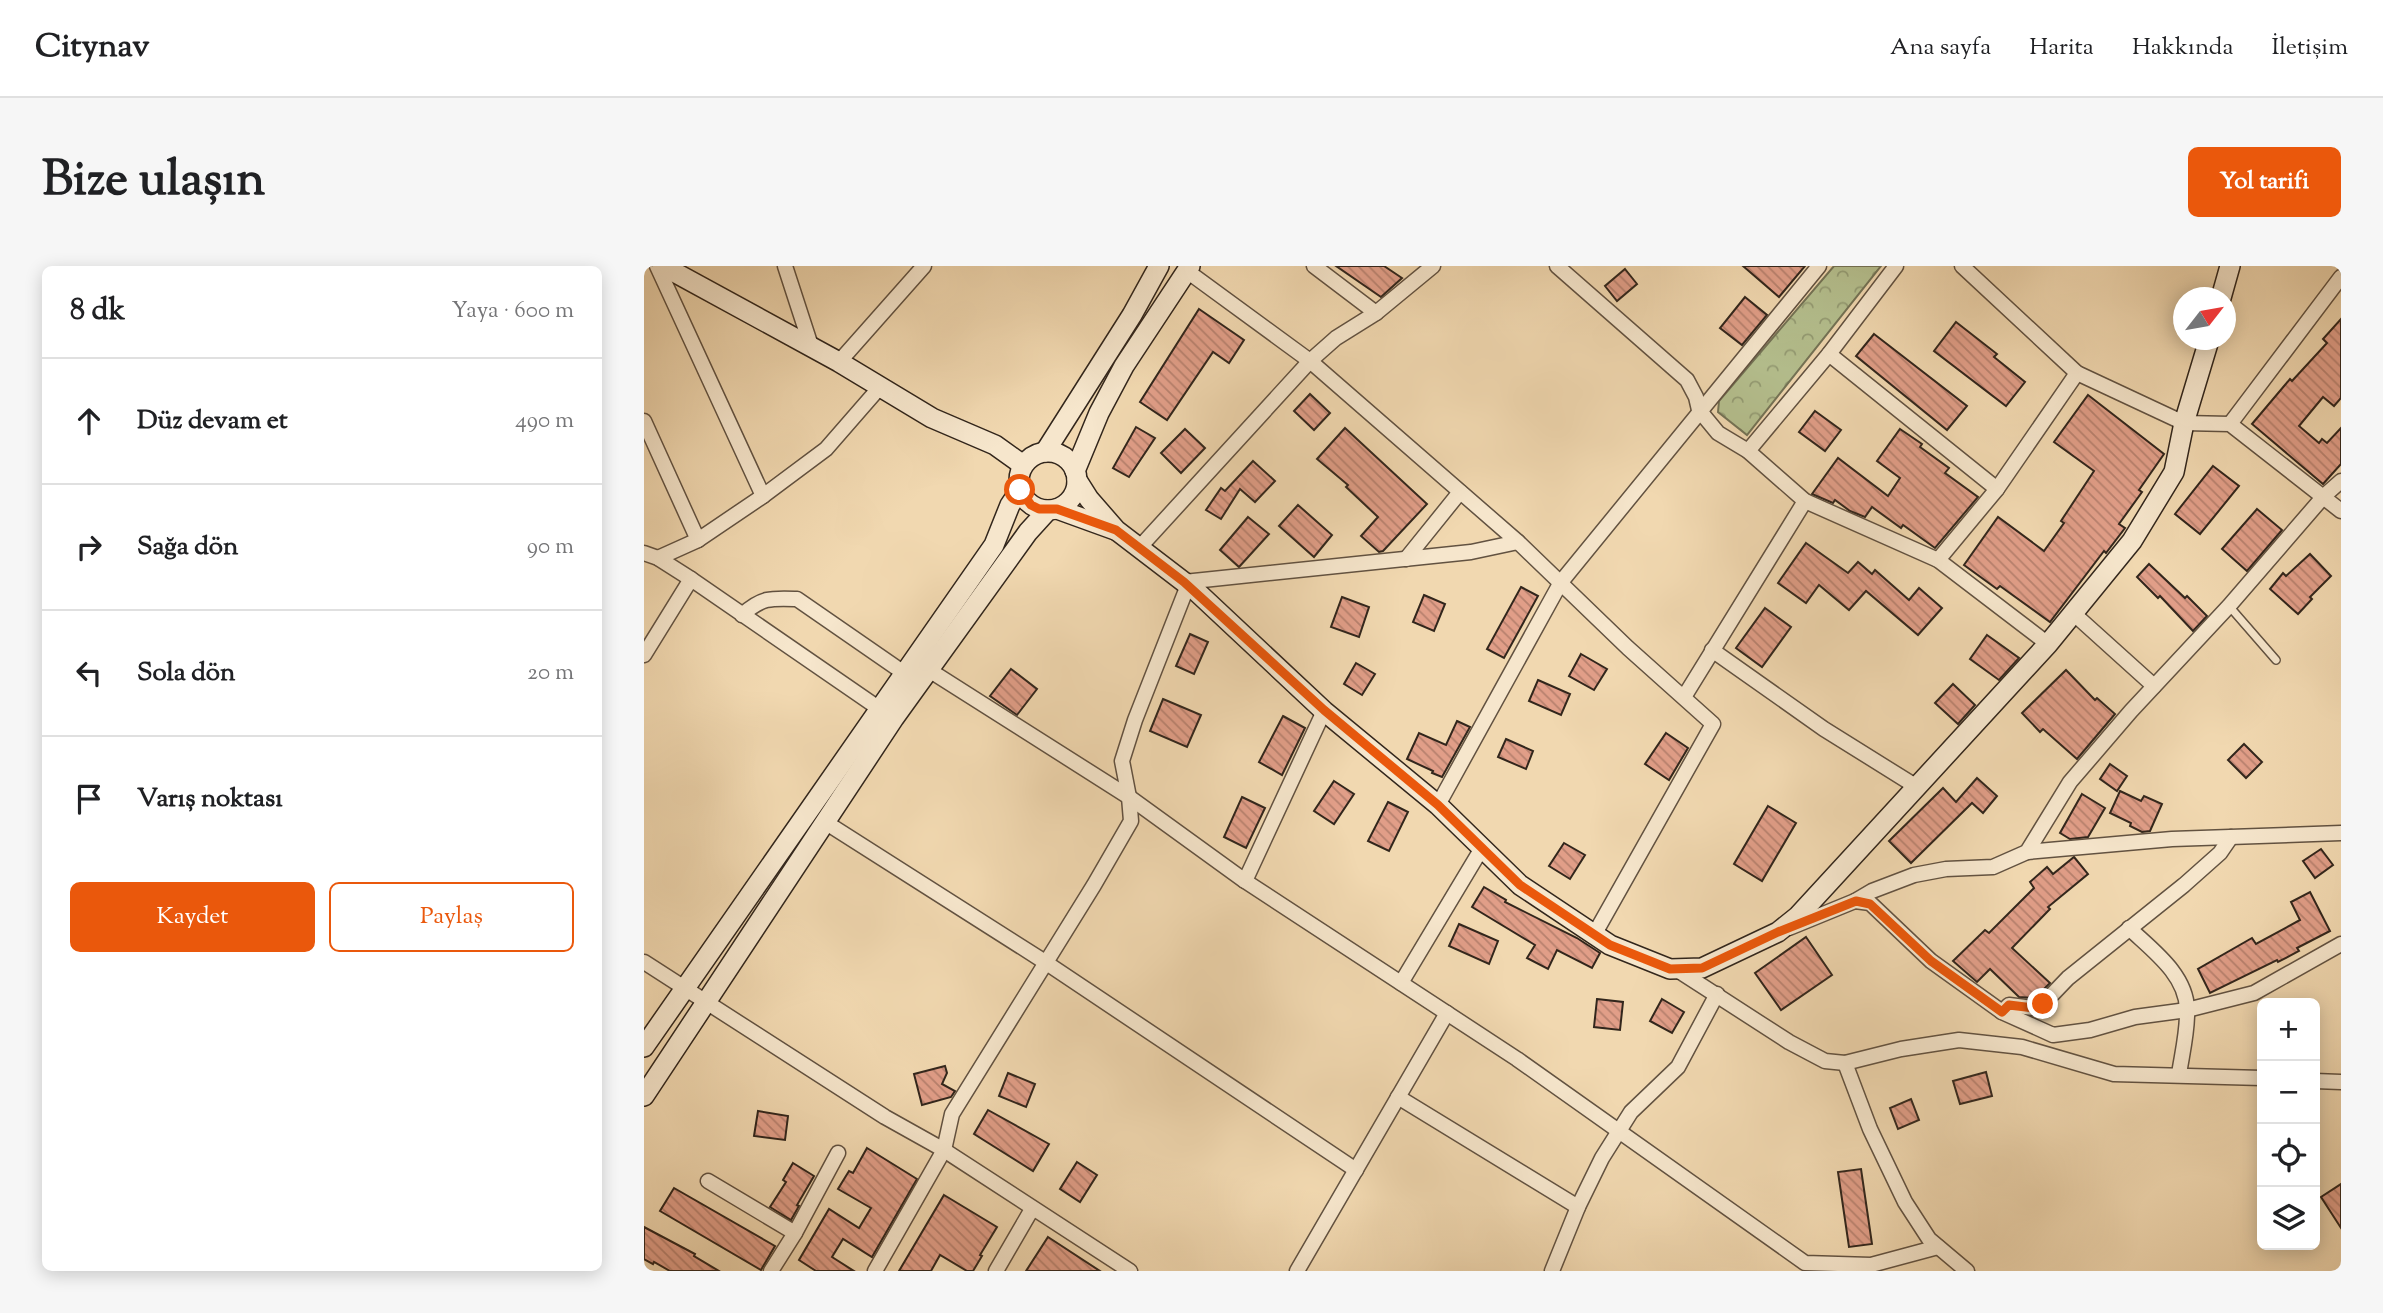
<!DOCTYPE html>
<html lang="tr">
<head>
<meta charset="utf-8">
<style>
  :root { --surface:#fff; --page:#f6f6f6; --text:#202124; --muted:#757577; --line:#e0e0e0; --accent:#ea580c }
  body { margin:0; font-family:"Sorts Mill Goudy",serif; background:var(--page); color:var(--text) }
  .controls { position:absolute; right:21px; bottom:21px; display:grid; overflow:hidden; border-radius:10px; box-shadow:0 4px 18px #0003 }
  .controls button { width:63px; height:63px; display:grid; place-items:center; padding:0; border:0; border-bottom:2px solid var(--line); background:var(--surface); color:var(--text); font:35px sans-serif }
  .compass { position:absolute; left:1529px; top:21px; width:63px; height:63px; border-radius:50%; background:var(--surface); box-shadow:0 4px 18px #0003; rotate:59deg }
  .stop { position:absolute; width:21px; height:21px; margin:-16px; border:5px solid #ea580c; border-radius:50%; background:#fff }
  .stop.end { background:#ea580c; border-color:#fff; box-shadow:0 2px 7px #0008 }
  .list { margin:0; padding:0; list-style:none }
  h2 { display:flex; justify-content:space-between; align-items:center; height:91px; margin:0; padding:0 28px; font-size:30px }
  h2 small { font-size:23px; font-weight:400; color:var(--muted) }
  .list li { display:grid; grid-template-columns:46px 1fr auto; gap:21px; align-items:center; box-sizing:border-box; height:126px; padding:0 28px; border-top:2px solid var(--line) }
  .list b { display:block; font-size:26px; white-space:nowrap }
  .list em { font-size:23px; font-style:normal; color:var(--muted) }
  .actions { display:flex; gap:14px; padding:21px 28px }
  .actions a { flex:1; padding:16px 0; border:2px solid var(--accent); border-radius:10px; text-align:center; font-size:24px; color:var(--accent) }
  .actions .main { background:var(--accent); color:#fff }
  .icon { flex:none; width:38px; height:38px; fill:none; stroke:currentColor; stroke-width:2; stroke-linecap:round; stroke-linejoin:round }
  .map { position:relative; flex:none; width:1697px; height:1005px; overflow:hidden; border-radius:10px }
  header { display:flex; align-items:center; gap:42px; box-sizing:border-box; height:98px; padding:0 35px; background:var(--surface); border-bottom:2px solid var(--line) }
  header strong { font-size:33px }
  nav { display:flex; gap:38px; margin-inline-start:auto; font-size:24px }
  .intro { display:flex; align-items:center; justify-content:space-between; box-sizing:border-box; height:168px; padding:0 42px }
  h1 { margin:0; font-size:49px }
  .button { padding:18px 32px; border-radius:10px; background:var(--accent); color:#fff; font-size:24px; font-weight:700 }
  main { display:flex; gap:42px; padding:0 42px }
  aside { flex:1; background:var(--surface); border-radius:10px; box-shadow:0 4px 18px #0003 }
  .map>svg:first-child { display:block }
  .forest { fill:url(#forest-crowns); stroke:#747356; stroke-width:2 }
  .building { fill:url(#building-back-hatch); stroke:#32261c; stroke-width:2 }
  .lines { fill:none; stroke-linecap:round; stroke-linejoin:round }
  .lane-casing { stroke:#625241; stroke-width:10 }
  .street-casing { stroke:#625241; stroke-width:17 }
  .secondary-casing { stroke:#32261c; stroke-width:22 }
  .lane { stroke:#f6e6cc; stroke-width:7 }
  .street { stroke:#f6e6cc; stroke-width:14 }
  .secondary { stroke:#f6e6cc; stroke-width:19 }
  .route { stroke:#ea580c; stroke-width:9 }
</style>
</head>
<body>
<header>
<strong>Citynav</strong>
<nav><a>Ana sayfa</a><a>Harita</a><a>Hakkında</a><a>İletişim</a></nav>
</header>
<div class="intro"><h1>Bize ulaşın</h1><a class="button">Yol tarifi</a></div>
<main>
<aside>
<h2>8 dk<small>Yaya · 600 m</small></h2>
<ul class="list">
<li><svg class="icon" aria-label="ahead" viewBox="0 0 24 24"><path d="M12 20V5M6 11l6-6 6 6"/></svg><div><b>Düz devam et</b></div><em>490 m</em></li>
<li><svg class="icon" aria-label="right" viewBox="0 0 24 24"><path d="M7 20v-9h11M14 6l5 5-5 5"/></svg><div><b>Sağa dön</b></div><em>90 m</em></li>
<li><svg class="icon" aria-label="left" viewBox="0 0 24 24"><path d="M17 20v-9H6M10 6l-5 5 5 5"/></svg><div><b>Sola dön</b></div><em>20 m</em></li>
<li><svg class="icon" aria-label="arrive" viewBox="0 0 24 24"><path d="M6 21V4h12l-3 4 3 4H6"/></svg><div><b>Varış noktası</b></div></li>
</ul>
<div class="actions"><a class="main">Kaydet</a><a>Paylaş</a></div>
</aside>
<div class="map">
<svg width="1697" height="1005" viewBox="0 0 1697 1005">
  <defs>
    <pattern id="forest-crowns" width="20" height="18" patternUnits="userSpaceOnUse" patternTransform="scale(1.75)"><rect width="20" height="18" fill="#b5c08f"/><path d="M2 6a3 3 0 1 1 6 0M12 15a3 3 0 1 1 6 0" fill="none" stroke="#949c74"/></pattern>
    <pattern id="building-back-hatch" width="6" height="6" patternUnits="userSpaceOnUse" patternTransform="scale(1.75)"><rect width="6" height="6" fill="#e19e88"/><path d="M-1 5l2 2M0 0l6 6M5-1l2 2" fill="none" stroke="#b7816e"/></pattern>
  </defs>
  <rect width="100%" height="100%" fill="#f1d8b0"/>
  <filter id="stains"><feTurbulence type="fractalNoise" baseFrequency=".00286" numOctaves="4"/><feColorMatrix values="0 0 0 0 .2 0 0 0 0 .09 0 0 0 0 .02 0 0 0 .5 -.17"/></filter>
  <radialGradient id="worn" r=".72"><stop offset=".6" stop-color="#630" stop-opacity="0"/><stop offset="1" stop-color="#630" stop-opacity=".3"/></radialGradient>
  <!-- forest -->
  <polygon class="forest" points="1190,0 1237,0 1103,169 1074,146 1075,135"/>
  <!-- building -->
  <g class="building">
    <polygon points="692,0 740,0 758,12 737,31"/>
    <polygon points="1099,0 1161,0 1135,31"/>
    <polygon points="981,3 993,18 973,35 961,20"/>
    <polygon points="1101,31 1123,49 1098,79 1076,62"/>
    <polygon points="555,43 600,74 585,97 569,86 523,154 496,136"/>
    <polygon points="1697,53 1697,132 1690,140 1679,131 1655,160 1675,177 1678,173 1683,177 1697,162 1697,198 1679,218 1608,158 1646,113 1648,115 1683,77 1679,73"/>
    <polygon points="1312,56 1353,88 1350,91 1381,116 1362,140 1290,85"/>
    <polygon points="1230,68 1323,140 1303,164 1212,90"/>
    <polygon points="666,128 686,147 670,164 650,145"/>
    <polygon points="1444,129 1520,188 1495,224 1498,226 1475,258 1481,262 1462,287 1460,285 1406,356 1356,320 1353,323 1320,299 1354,251 1400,285 1420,257 1417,255 1450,205 1410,176"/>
    <polygon points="1171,145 1197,164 1181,185 1155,166"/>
    <polygon points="492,161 511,172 485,211 469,202"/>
    <polygon points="701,162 783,238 739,285 735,286 717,270 734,251 702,221 704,219 673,193"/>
    <polygon points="541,163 561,182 537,207 517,187"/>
    <polygon points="1256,163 1278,178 1276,181 1305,202 1301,207 1334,231 1291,282 1259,259 1257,262 1228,241 1221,251 1206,245 1191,234 1189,237 1168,228 1194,192 1244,230 1256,212 1233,195"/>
    <polygon points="609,195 631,215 611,236 596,223 577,253 562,244 577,222 581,225"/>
    <polygon points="1569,200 1595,220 1556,268 1531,248"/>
    <polygon points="654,239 688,269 670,291 635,260"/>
    <polygon points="1613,243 1638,264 1603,305 1578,283"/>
    <polygon points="604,251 625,268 595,301 576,284"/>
    <polygon points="1162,277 1204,307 1214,296 1228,308 1231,304 1265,334 1275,322 1298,342 1274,369 1222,325 1205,344 1175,319 1162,337 1134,317"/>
    <polygon points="1666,288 1687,310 1666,331 1668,333 1654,348 1626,323 1639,307 1642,310"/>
    <polygon points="1505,298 1541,332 1543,330 1563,350 1549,365 1516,330 1514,332 1493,311"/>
    <polygon points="877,321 894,330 860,392 843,383"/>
    <polygon points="780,329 801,338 790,365 769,356"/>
    <polygon points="698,331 725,341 715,371 687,361"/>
    <polygon points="1121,342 1147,361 1118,401 1092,382"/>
    <polygon points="546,368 564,376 550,408 532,400"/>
    <polygon points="1343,369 1375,392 1355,414 1326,393"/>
    <polygon points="937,388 963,403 950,424 925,410"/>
    <polygon points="712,397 731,408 718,429 700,418"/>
    <polygon points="367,403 393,423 373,449 346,430"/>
    <polygon points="1422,404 1451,434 1453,432 1471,448 1433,493 1399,463 1396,466 1378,447"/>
    <polygon points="894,414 926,428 917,449 885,435"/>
    <polygon points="1309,418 1331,439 1314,458 1291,437"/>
    <polygon points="519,433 557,449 543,481 506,465"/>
    <polygon points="639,450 661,462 638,509 615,496"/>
    <polygon points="813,455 826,461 798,511 788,507 789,505 763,493 775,467 802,479"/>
    <polygon points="1022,467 1044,482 1025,514 1001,498"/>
    <polygon points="862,473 889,485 882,503 854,491"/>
    <polygon points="1600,478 1618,496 1602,512 1584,494"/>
    <polygon points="1466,498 1483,510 1473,525 1456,513"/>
    <polygon points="1333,512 1353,530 1339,547 1328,537 1267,597 1245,575 1299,522 1312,536"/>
    <polygon points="690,515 710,528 690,558 670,545"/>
    <polygon points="1476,525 1497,535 1500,530 1518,538 1506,565 1498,566 1486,560 1487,557 1466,547"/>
    <polygon points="1438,528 1461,542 1444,571 1426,573 1416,567"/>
    <polygon points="598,531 621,542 602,582 580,571"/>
    <polygon points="744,536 764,546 745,585 724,575"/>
    <polygon points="1124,540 1152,557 1118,615 1090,598"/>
    <polygon points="920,577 941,589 926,613 905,600"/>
    <polygon points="1677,583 1689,599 1671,612 1659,595"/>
    <polygon points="1430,591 1444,608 1404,641 1406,643 1368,682 1406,717 1393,730 1389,732 1375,731 1346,703 1333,716 1309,695 1341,664 1345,667 1390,622 1386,616 1403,601 1409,608"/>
    <polygon points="840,621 862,634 861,636 933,672 956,687 948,702 913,684 904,703 883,692 891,679 828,641"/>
    <polygon points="1666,626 1686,665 1653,682 1655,685 1634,696 1633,694 1566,727 1554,703 1608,672 1612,678 1656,654 1647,636"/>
    <polygon points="815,658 854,675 845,698 805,680"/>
    <polygon points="1162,671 1188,709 1137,744 1111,707"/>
    <polygon points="953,733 979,736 976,764 950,761"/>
    <polygon points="1018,733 1040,746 1028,767 1006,755"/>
    <polygon points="301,800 303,807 298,818 311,825 307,831 278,839 270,808"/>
    <polygon points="1342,806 1348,830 1316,838 1309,815"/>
    <polygon points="364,807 391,818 382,841 355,830"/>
    <polygon points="1267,833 1275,854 1254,863 1246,842"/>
    <polygon points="344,844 405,878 389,905 330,868"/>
    <polygon points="114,845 144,850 141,874 110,870"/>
    <polygon points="223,882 273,913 228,991 199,973 188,991 210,1005 172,1005 155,994 185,943 215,962 227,942 194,923 205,905 209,907"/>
    <polygon points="433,896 453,909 436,936 416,923"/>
    <polygon points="149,897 170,910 153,939 155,940 147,954 126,941 142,916 139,914"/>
    <polygon points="1217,903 1228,978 1205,981 1194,906"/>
    <polygon points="1697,918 1697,962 1677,931"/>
    <polygon points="30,922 131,980 117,1004 16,945"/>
    <polygon points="300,929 353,961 336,989 338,990 329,1005 323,1005 296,989 287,1005 255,1005"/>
    <polygon points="0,961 51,988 50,990 75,1005 26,1005 10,996 9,998 0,993"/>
    <polygon points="404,971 456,1005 382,1005"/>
  </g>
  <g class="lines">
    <defs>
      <polyline id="lane" points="1585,340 1632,394"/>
      <g id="street">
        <polyline points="13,0 119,230"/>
        <polyline points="141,0 168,83"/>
        <polyline points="670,0 732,47"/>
        <polyline points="913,0 1043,114 1052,131 1055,144 1074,167 1104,185 1161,235 1294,294 1404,378"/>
        <polyline points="1318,0 1433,107 1540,157 1586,158 1697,245"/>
        <polyline points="543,5 666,95 874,276 984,382 1069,458 950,669"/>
        <polyline points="1185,88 1353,223"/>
        <polyline points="195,96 280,0"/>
        <polyline points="0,155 54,274"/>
        <polyline points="1586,158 1697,11"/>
        <polyline points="1104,185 1185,88 1252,0"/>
        <polyline points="495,282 666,95 692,72 732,47 789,0"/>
        <polyline points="0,287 14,292 47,313 243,448"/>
        <polyline points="14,292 54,274 119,230 182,183 236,121"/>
        <polyline points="762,293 816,226"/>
        <polyline points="1294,294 1353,223 1433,107"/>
        <polyline points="540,316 827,286 874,276"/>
        <polyline points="1429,347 1510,420"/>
        <path d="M98,349C118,331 127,332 153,333L260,407"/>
        <polyline points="1068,384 1180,463 1273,521"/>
        <polyline points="0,389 47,313"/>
        <polyline points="285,404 485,531 601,615 873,793 1161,997 1227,999 1294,981"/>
        <polyline points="1040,431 1161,235"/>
        <polyline points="794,539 917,316 1175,0"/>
        <polyline points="181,556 401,696 712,904"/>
        <polyline points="1383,586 1528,573 1697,567"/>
        <polyline points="601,615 680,445"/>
        <polyline points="1211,635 1228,625 1270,609 1302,603 1349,601 1383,586 1426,516 1487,445 1585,340 1680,230 1697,215"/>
        <polyline points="1145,662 1211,635 1226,637 1287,695 1358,746 1409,769 1446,764 1491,751 1543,744 1610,727 1697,678"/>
        <path d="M1485,662C1508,684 1542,708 1543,743C1544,764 1538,788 1535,808"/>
        <polyline points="0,696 241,851 300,884 486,1005"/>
        <polyline points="1032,703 1145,776 1181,795 1201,797 1257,783 1315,774 1378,781 1470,808 1618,812"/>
        <polyline points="757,717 838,582"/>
        <polyline points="1358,746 1365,739 1390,742 1399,738 1424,712 1540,619 1576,587 1587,571"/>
        <polyline points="1201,797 1226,863 1261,936 1285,973 1323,1005"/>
        <polyline points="1671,815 1697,816"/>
        <polyline points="754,831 934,941"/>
        <polyline points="64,915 151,967"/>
        <polyline points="127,1005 151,967 194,887"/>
        <polyline points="231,1005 300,884 308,848 450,619 487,555 485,531 478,495 491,454 544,319"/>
        <polyline points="352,1005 388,943"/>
        <polyline points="653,1005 803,747"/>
        <polyline points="908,1005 934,941 958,892 987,846 1034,801 1073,728"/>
      </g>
      <g id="secondary">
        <polyline points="19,0 195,96 288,152 351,179 379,199"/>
        <polyline points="1577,32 1586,0"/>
        <polyline points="401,186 488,49 515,0"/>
        <circle cx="404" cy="215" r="29"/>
        <polyline points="431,205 455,147 480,100 546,0"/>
        <polyline points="433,214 445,233 472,264 553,326 680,445 794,539 876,619 966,679 1026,703 1058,702 1134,666 1154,650 1404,378 1488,275 1530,206 1540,157 1565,74"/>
        <polyline points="413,243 471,264"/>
        <polyline points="0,781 350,279 366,239 376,224"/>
        <polyline points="0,830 250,452 384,266 404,244"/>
      </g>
    </defs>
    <!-- lane casing -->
    <use href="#lane" class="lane-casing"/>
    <!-- street casing -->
    <use href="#street" class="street-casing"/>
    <!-- secondary casing -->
    <use href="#secondary" class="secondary-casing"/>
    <!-- lane -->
    <use href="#lane" class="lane"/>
    <!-- street -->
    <use href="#street" class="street"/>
    <!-- secondary -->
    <use href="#secondary" class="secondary"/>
  </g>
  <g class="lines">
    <!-- route -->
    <polyline class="route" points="376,224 387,239 395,243 413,243 472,264 540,316 680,444 794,539 876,619 966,679 1026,703 1058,702 1134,666 1212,635 1226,638 1287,695 1358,746 1365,739 1390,742 1399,738"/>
  </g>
  <rect width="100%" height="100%" filter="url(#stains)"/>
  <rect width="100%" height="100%" fill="url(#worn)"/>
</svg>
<div class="controls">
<button>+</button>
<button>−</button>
<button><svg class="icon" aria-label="locate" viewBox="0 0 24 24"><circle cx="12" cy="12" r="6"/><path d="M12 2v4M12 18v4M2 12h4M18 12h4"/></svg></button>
<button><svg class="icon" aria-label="layers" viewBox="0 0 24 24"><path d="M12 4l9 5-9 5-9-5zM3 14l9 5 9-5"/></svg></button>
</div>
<svg class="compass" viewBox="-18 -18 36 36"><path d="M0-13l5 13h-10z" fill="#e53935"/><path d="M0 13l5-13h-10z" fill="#757577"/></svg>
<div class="stop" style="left:376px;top:224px"></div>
<div class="stop end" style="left:1399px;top:738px"></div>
</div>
</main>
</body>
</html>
